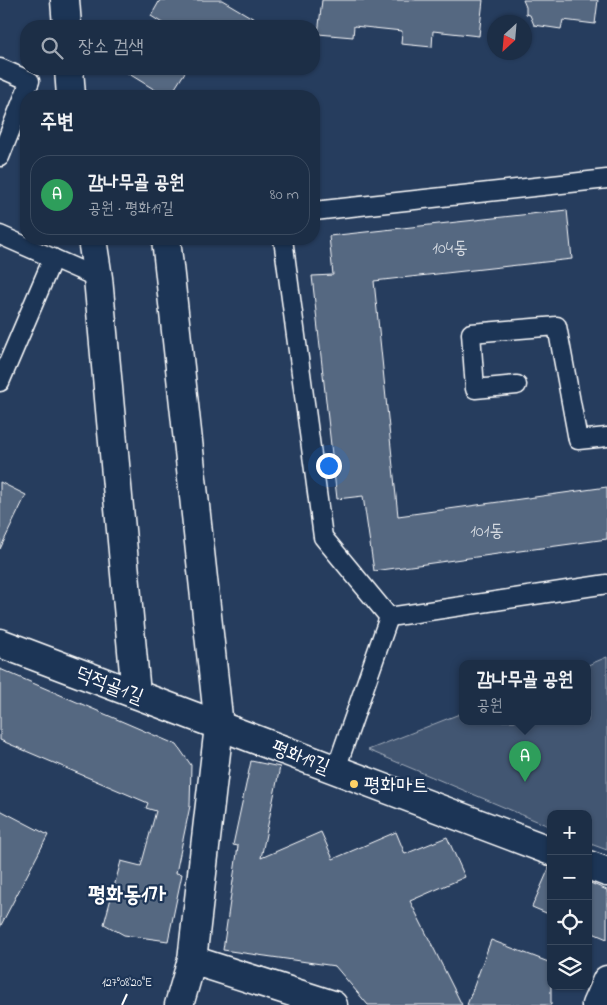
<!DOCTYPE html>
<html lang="ko">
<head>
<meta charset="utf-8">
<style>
  :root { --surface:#1c2e46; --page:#293a51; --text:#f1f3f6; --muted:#a0a8b3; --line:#3a4a5f; --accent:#8c9099 }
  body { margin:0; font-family:"Indie Flower","Poor Story",sans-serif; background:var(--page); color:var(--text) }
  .controls { position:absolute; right:15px; bottom:15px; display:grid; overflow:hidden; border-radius:10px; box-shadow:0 1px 4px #0004 }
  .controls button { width:45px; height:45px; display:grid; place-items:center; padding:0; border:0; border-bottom:1px solid var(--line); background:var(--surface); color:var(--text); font:25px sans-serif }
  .compass { position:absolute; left:487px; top:15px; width:45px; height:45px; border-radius:50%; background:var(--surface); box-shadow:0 1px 4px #0004; rotate:206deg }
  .you { position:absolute; left:328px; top:465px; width:18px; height:18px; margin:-12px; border:4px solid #fff; border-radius:50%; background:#1a73e8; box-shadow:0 0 0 8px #1a73e833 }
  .badge { display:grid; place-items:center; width:32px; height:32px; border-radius:50%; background:var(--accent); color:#fff; font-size:16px; font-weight:700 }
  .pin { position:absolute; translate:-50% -41px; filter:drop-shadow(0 1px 2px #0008) }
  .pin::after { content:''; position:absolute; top:26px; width:18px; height:15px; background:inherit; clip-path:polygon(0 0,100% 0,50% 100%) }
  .popup { position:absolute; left:459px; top:660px; width:132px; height:65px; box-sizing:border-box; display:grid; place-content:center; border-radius:10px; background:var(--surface); filter:drop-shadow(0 1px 4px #0005); font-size:16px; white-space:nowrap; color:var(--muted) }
  .popup b { font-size:19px; color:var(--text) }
  .popup::after { content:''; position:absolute; left:50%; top:100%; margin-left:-10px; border:10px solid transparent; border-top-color:var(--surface) }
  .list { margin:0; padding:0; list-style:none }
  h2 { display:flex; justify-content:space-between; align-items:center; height:65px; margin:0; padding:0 20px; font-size:21px }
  h2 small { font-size:16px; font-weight:400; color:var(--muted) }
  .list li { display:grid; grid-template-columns:32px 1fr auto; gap:15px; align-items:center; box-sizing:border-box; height:80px; margin:0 10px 10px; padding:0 10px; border:1px solid var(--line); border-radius:20px }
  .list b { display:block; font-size:19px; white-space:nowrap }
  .list p { margin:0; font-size:16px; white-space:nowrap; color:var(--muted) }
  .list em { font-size:16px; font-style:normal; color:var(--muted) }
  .icon { flex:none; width:28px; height:28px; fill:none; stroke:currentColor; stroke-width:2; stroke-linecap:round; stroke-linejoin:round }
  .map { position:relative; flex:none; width:607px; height:1005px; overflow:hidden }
  .search { position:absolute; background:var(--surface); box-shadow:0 1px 4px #0004; left:20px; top:20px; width:300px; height:55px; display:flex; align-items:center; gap:12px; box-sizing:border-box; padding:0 18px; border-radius:20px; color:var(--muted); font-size:19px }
  .panel { position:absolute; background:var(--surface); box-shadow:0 1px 4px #0004; left:20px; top:90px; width:300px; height:155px; border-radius:20px }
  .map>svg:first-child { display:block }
  .green { fill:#425672; stroke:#a0aab8 }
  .building { fill:#556781; stroke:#fff }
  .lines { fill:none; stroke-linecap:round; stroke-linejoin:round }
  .service-casing { stroke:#fff; stroke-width:21 }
  .minor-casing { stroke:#fff; stroke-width:31 }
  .service { stroke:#1d3557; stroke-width:18 }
  .minor { stroke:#1d3557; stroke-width:28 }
  .ticks { fill:none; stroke:#fff; stroke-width:2 }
  .poi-dot { fill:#ffd166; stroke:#1d3557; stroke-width:2 }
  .labels { text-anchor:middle; stroke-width:4.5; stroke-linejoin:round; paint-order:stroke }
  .number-label { font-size:18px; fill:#d4d9e0 }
  .street-label { font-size:20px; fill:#fff; stroke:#1d3557 }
  .poi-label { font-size:20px; fill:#fff; stroke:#1d3557; text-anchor:start }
  .quarter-label { font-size:22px; font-weight:bold; fill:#fff; stroke:#1d3557 }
  .ticks-label { font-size:12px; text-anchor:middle; fill:#fff; stroke:#1d3557; stroke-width:4.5; stroke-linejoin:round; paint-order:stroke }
</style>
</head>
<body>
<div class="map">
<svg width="607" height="1005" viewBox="0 0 607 1005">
  <rect width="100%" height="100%" fill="#263d5e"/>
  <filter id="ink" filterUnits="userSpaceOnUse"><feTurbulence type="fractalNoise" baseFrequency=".02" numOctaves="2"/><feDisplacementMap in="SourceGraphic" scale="10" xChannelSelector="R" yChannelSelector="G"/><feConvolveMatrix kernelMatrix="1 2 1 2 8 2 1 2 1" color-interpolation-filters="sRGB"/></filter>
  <g filter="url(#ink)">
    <!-- green -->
    <polygon class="green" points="607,657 607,850 588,843 588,814 551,814 551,827 368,750 462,713 462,721 588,721 588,665"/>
    <!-- building -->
    <g class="building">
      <polygon points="160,0 222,0 266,26 167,26 151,16"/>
      <polygon points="322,0 483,0 479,36 433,31 432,47 401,44 402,31 354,26 353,37 318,34"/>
      <polygon points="523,0 598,0 595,24 563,20 561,29 534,25 530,15 526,14 526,7"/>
      <polygon points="121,69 187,69 170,96 165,96"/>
      <polygon points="567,210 572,259 374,281 398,516 607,487 607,539 374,571 363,496 337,499 312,276 333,275 329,236"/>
      <polygon points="0,482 26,495 0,549"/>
      <polygon points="0,669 177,745 191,765 190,806 176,873 182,874 168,941 124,935 104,924 121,861 141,866 156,811 146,808 148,803 0,740"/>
      <polygon points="251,761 280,767 261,858 321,832 333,859 396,832 405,854 447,837 465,877 410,901 462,1005 368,1005 335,966 223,950 238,846 233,845"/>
      <polygon points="0,810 48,835 0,927"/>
      <polygon points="550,866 551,866 551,915 532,907"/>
      <polygon points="588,882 607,890 607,939 588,931"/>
      <polygon points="491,940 551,963 551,1005 467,1005"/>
    </g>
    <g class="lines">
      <defs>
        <g id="service">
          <polyline points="0,68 30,81 0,157"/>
          <polyline points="314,211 607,179"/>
          <polyline points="0,235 98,278"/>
          <polyline points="283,239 323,537 389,617 336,769"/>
          <polyline points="0,382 53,258"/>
          <polyline points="517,385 475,389 471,333 557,326 578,440 607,437"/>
          <polyline points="389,617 607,584"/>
        </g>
        <g id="minor">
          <polyline points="65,0 67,26"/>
          <polyline points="69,69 71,96"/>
          <polyline points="92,239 98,278 136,694"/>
          <polyline points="166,239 219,726 192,960 179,1005"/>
          <polyline points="0,643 551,851"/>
          <polyline points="588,865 607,872"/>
          <polyline points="192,960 333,1005"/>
          <polyline points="596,1005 607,980"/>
        </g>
      </defs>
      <!-- service casing -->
      <use href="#service" class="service-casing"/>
      <!-- minor casing -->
      <use href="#minor" class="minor-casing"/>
      <!-- service -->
      <use href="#service" class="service"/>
      <!-- minor -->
      <use href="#minor" class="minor"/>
    </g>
  </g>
  <!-- ticks -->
  <path class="ticks" d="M122,1005L127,994"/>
  <!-- markers -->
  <circle class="poi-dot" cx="354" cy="784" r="5"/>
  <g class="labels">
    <!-- number labels -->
    <g class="number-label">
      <text x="450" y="253">104동</text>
      <text x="487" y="536">101동</text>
    </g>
    <!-- street labels -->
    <g class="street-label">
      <text transform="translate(110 684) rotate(21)" y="7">덕적골1길</text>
      <text transform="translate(301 756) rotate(21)" y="7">평화19길</text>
    </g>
    <!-- poi labels -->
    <g class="poi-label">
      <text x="364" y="791">평화마트</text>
    </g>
    <!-- quarter labels -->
    <g class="quarter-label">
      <text x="127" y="901">평화동1가</text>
    </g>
  </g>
  <g class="ticks-label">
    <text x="127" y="986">127°08'20"E</text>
  </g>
</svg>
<div class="controls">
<button>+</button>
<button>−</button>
<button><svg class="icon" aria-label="locate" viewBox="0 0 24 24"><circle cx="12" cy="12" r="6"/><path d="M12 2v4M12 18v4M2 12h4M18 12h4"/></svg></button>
<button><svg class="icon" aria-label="layers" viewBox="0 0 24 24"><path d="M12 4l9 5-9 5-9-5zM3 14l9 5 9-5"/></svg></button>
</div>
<svg class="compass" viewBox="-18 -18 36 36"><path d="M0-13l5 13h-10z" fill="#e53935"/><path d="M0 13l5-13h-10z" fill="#a0a8b3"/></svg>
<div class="you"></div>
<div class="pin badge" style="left:525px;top:782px;background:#2e9e5b">A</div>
<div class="popup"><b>감나무골 공원</b>공원</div>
<div class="search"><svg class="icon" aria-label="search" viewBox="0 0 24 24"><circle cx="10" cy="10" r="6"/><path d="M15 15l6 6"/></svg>장소 검색</div>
<section class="panel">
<h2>주변<small></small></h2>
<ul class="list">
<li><span class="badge" style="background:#2e9e5b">A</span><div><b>감나무골 공원</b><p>공원 · 평화19길</p></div><em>80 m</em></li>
</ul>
</section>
</div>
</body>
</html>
